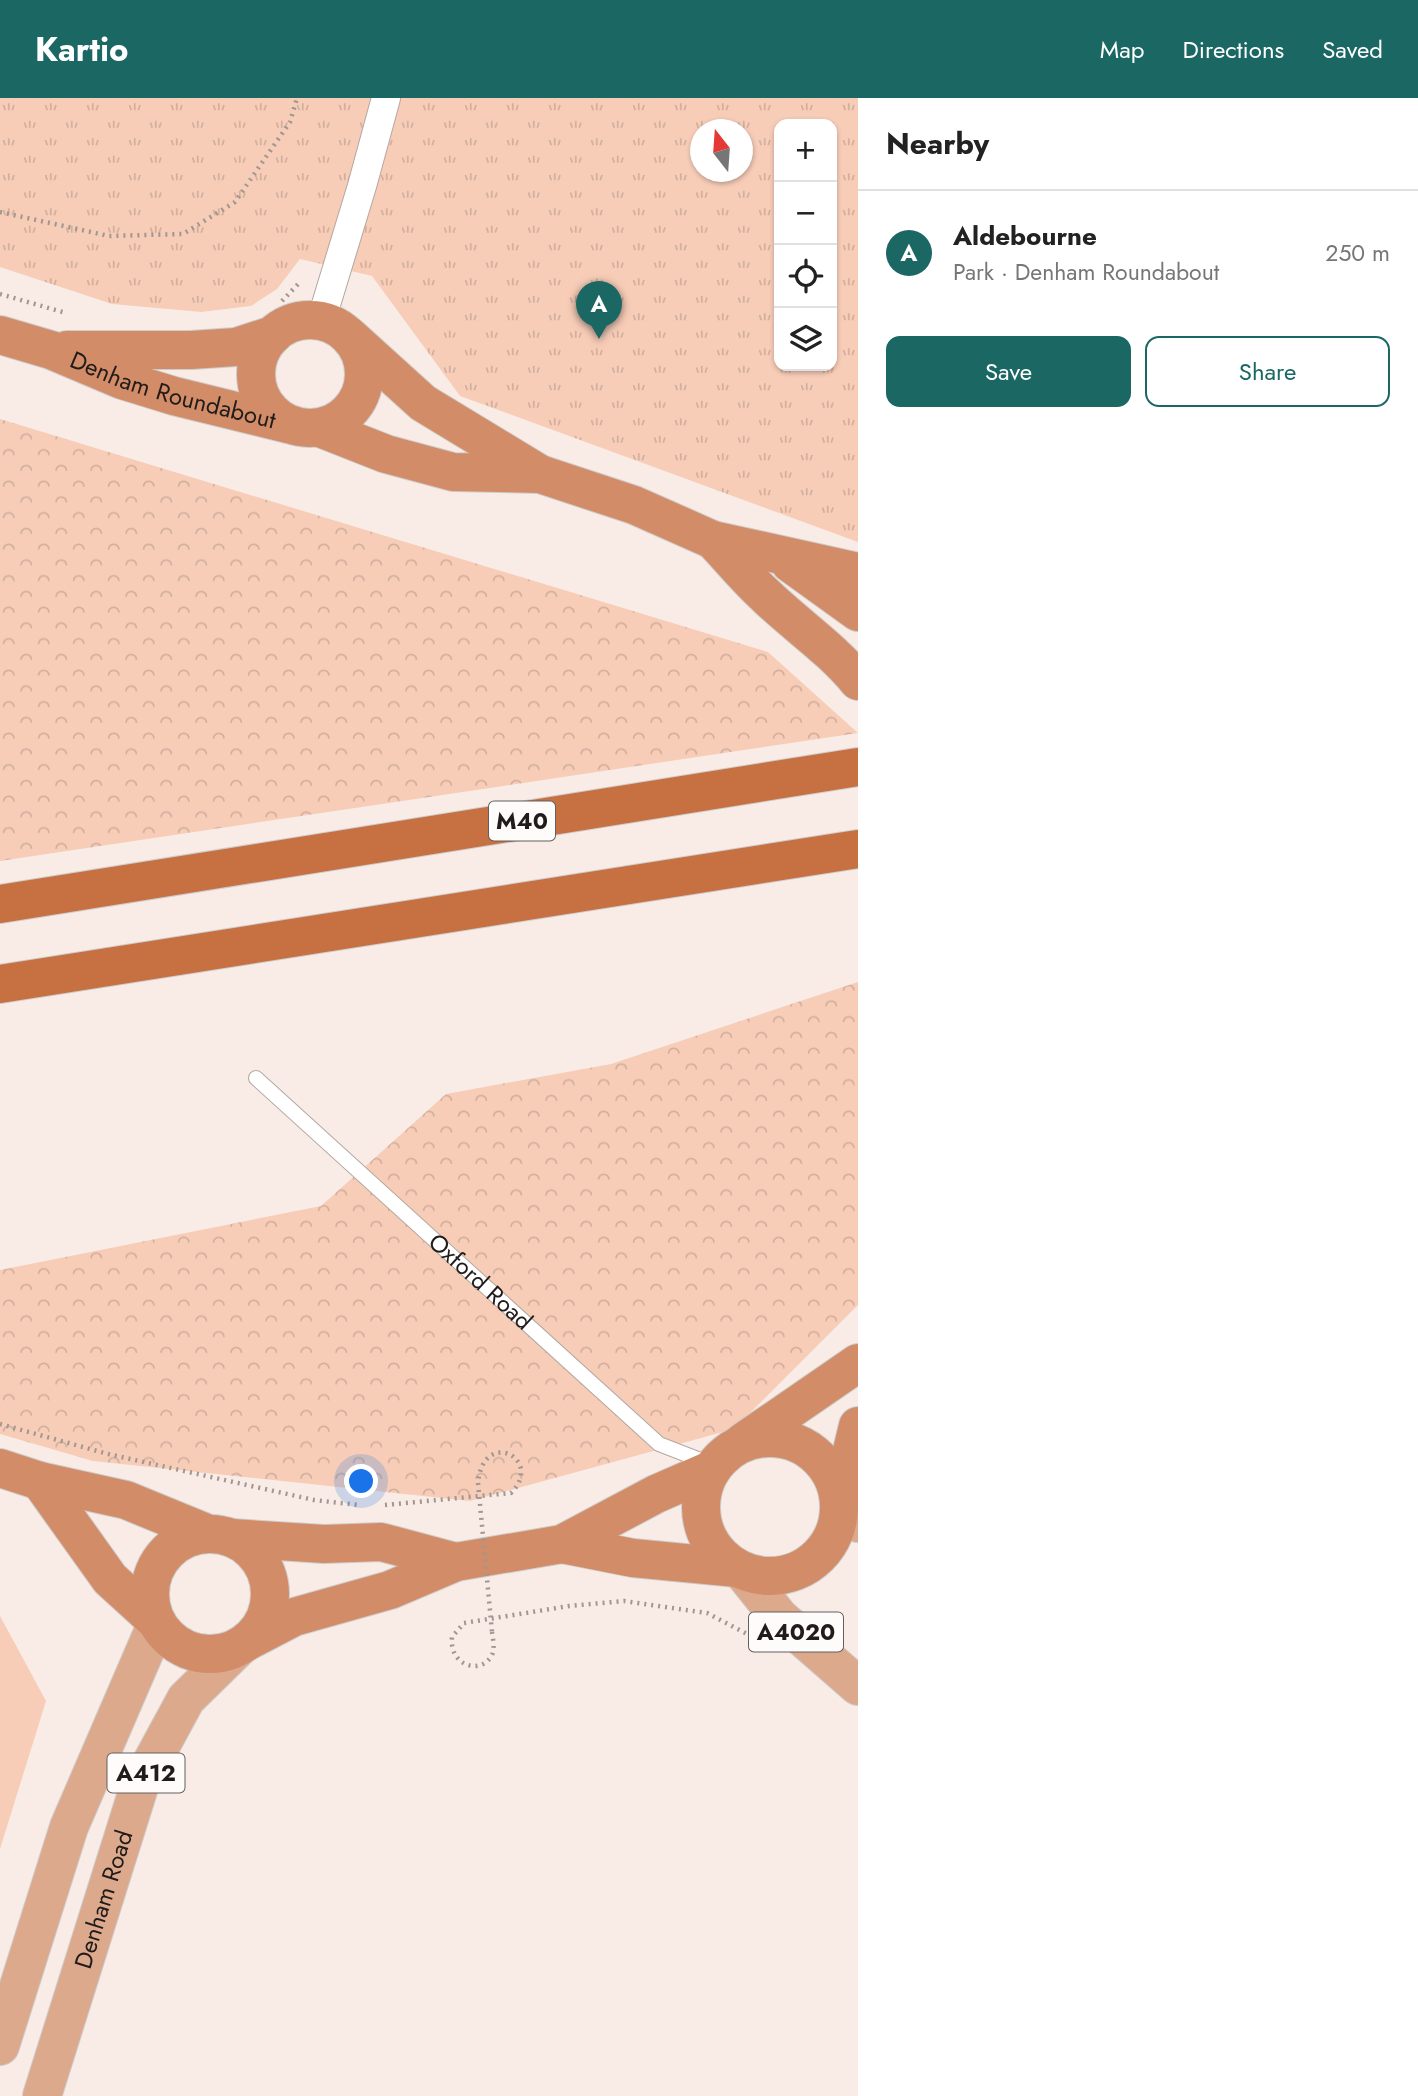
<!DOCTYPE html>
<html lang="en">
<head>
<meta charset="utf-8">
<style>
  :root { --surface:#fff; --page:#f6f6f6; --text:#222; --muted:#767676; --line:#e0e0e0; --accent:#1a6763 }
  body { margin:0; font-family:Jost,sans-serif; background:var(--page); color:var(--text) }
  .controls { position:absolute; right:21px; top:21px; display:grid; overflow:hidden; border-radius:14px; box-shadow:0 2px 5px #0004 }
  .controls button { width:63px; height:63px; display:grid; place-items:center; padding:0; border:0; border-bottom:2px solid var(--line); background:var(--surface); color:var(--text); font:35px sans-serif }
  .compass { position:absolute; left:690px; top:21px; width:63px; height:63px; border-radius:50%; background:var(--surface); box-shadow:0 2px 5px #0004; rotate:343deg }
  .you { position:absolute; left:362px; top:1384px; width:24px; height:24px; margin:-18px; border:5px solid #fff; border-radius:50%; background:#1a73e8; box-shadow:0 0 0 10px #1a73e833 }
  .badge { display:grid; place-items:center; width:46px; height:46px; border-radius:50%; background:var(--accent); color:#fff; font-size:23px; font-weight:700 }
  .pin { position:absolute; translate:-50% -58px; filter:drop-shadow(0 2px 4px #0008) }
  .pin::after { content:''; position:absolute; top:37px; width:24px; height:21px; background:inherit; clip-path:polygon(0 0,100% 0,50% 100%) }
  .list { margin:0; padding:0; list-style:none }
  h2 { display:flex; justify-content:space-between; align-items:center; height:91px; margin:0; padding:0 28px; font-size:30px }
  h2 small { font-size:23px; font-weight:400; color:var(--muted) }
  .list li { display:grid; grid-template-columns:46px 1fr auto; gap:21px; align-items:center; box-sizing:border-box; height:126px; padding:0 28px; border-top:2px solid var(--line) }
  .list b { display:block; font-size:26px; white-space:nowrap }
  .list p { margin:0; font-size:23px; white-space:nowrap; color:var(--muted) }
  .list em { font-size:23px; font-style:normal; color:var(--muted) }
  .actions { display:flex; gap:14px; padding:21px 28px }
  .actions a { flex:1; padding:16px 0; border:2px solid var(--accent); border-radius:14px; text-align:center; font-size:24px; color:var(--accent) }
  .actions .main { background:var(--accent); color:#fff }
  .icon { flex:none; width:38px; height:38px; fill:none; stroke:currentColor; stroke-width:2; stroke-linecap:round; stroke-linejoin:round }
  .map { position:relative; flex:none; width:858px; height:1998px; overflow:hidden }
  header { display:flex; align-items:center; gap:42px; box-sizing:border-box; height:98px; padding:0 35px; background:var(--accent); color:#fff }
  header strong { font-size:33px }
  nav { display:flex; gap:38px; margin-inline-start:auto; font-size:24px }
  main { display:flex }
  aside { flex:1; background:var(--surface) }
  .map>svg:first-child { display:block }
  .grass { fill:#f7cdb8 }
  .forest { fill:url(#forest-crowns) }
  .park { fill:url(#park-tufts); fill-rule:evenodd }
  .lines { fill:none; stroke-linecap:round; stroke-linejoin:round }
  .service-casing { stroke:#b4a7a2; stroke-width:16 }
  .minor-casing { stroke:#b4a7a2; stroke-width:30 }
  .primary-casing { stroke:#cecdcd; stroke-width:40 }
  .trunk-casing { stroke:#cecdcd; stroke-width:40 }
  .motorway-casing { stroke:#cecdcd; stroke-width:40 }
  .path { stroke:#a09692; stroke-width:4.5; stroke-dasharray:2 5; stroke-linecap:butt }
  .service { stroke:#fff; stroke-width:14 }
  .minor { stroke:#fff; stroke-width:28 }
  .primary { stroke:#dda98d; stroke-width:38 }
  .trunk { stroke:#d28c67; stroke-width:38 }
  .motorway { stroke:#c77041; stroke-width:38 }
  .path-bridge { stroke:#a09692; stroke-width:4.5; stroke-dasharray:2 5; stroke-linecap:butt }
  .labels { text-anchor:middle; stroke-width:7; stroke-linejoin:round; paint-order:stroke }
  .shield { fill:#fefcfa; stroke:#635f5d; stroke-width:2 }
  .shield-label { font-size:23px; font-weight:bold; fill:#211c1a }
  .street-label { font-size:24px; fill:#211c1a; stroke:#fefcfa }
</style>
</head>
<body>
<header>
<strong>Kartio</strong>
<nav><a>Map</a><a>Directions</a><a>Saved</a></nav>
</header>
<main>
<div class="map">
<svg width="858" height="1998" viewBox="0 0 858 1998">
  <defs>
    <pattern id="forest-crowns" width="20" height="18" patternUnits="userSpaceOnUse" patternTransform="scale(1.75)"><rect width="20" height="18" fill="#f7cdb8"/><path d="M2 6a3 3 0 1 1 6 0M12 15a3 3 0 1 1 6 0" fill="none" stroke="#d3af9e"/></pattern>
    <pattern id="park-tufts" width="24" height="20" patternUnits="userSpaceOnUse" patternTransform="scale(1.75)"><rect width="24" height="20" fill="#f7cdb8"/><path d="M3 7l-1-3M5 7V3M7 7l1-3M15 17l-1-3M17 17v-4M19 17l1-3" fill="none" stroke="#d3af9e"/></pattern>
  </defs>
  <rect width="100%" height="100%" fill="#f9ece6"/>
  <!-- grass -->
  <polygon class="grass" points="0,1518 46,1603 0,1751"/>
  <!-- forest -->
  <g class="forest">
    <polygon points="0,321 768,554 858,635 0,763"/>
    <polygon points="858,884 858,1207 734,1331 470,1403 93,1363 0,1336 0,1172 321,1108 446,996 611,966"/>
  </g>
  <!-- park -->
  <path class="park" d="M0,0H858V444L460,298L372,178L300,161L277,191L251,208L201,214L112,206L0,169ZM779,26H832V268H779ZM701,32H743V74H701Z"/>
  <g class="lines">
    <defs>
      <g id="service">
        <path id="s1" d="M256,980L659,1346L708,1365"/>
      </g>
      <polyline id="minor" points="321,223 362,88 386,0"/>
      <g id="primary">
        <polyline points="839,1407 858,1425"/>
        <polyline points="742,1473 779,1519 858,1588"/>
        <polyline points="0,1948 69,1729 157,1525"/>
        <path id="s2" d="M42,1998L140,1686L186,1601L239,1549"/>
      </g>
      <g id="trunk">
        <circle cx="310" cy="276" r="54"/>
        <path id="s3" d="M0,237L51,252L122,282L174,298L288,326"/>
        <polyline points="349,238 423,305 540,376 634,407 713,442 858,474"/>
        <polyline points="67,252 191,252 236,249 273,237"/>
        <polyline points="320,330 386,356 453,374 540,376"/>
        <path d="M713,442C731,461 747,481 766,498C796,527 832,551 858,583"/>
        <polyline points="790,465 858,514"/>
        <circle cx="770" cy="1409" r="69"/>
        <polyline points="743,1344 858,1265"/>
        <polyline points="0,1370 40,1383 126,1402 209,1436"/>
        <polyline points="40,1383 110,1481 155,1522"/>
        <polyline points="839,1407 858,1328"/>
        <circle cx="210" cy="1496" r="60"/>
        <polyline points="232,1440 324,1446 381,1444 456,1464"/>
        <polyline points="562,1446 633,1460 737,1470"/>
        <polyline points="248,1543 294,1519 390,1492 456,1464 562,1446 656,1396 711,1372"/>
      </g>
      <g id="motorway">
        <polyline points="0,806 858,669"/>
        <polyline points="0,886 858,751"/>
      </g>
    </defs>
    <!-- service casing -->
    <use href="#service" class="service-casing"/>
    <!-- minor casing -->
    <use href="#minor" class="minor-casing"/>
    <!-- primary casing -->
    <use href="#primary" class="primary-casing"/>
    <!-- trunk casing -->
    <use href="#trunk" class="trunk-casing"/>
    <!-- motorway casing -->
    <use href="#motorway" class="motorway-casing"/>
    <!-- path -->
    <g class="path">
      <polyline points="0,114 109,138 183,136 235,104 290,24 297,0"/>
      <polyline points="0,196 66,215"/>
      <polyline points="282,203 300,184"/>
      <polyline points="0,1326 108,1356 314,1402 359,1407"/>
      <path d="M385,1407L511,1395C545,1361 483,1329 478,1385"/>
      <path d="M492,1534C493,1541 495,1551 492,1557C482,1577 449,1569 452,1539L464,1525L569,1508L624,1503L707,1515L747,1536"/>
    </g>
    <!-- service -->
    <use href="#service" class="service"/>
    <!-- minor -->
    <use href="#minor" class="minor"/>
    <!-- primary -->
    <use href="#primary" class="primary"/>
    <!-- trunk -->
    <use href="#trunk" class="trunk"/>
    <!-- motorway -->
    <use href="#motorway" class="motorway"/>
    <!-- path-bridge -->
    <polyline class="path-bridge" points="478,1385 492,1534"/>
  </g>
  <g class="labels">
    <!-- shield labels -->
    <g class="shield">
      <rect x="489" y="703.5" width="66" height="39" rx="5"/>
      <rect x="749" y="1514.5" width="94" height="39" rx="5"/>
      <rect x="107.5" y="1655.5" width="77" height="39" rx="5"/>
    </g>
    <g class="shield-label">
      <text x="522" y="731">M40</text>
      <text x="796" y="1542">A4020</text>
      <text x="146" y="1683">A412</text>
    </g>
    <!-- street labels -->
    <g class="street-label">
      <text dy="8" stroke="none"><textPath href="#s3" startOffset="182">Denham Roundabout</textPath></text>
      <text dy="8" stroke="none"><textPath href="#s1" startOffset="303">Oxford Road</textPath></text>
      <text dy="8" stroke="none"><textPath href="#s2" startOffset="206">Denham Road</textPath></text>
    </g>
  </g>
</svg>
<div class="controls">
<button>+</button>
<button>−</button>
<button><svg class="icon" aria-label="locate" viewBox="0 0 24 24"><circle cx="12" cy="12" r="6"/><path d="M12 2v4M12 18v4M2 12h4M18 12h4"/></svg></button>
<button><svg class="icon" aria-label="layers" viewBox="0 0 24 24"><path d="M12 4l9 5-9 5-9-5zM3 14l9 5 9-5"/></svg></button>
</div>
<svg class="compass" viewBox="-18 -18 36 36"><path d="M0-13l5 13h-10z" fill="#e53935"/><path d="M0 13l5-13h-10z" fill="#767676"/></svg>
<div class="you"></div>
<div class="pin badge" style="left:599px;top:241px">A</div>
</div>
<aside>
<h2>Nearby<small></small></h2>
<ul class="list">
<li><span class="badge">A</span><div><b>Aldebourne</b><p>Park · Denham Roundabout</p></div><em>250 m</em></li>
</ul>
<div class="actions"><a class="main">Save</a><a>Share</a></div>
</aside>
</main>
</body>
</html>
